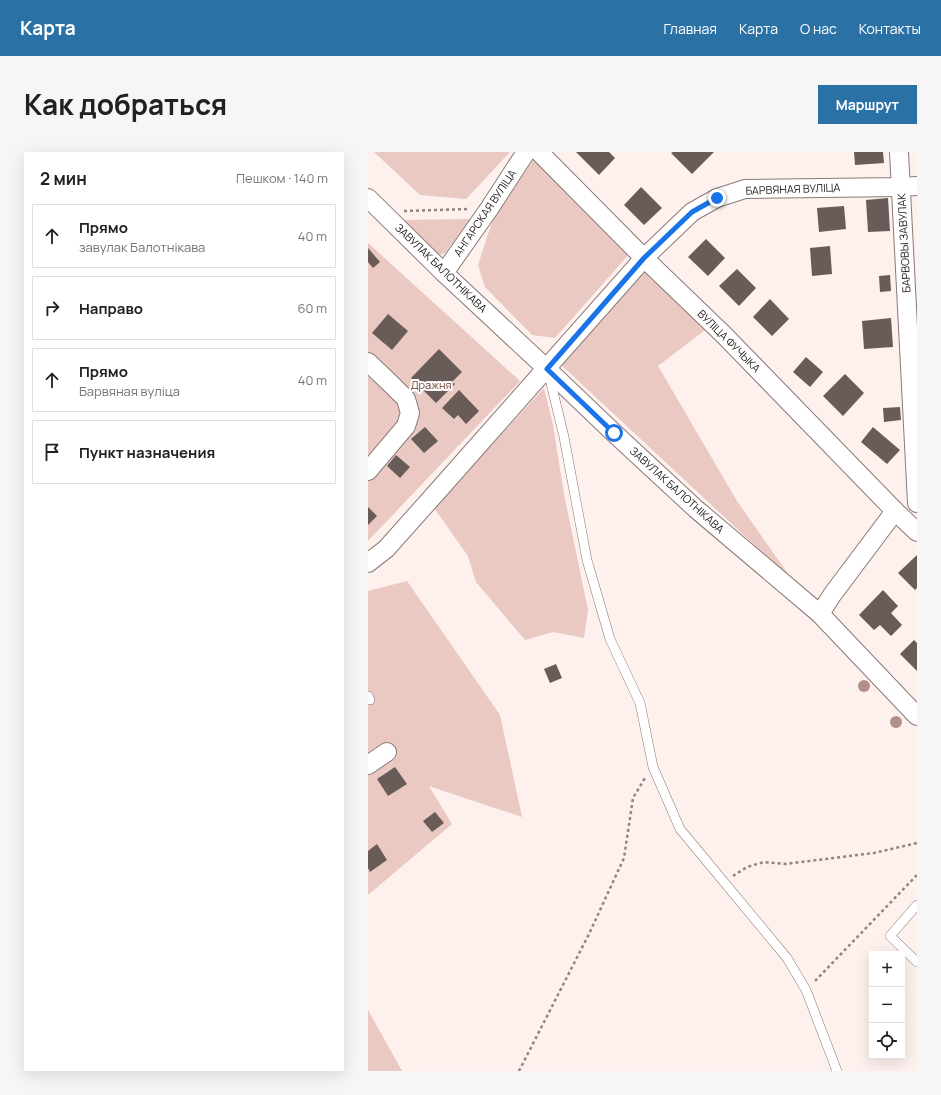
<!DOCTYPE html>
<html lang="ru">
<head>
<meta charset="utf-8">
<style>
  :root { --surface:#fff; --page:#f6f6f6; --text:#202124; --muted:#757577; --line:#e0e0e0; --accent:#2a71a6 }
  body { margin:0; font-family:Manrope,sans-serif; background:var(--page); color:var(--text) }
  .controls { position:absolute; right:12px; bottom:12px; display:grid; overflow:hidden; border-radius:0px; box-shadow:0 4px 16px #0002 }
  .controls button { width:36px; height:36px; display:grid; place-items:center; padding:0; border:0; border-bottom:1px solid var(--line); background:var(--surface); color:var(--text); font:20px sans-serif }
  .stop { position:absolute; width:12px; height:12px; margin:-9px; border:3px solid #1a73e8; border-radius:50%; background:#fff }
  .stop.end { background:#1a73e8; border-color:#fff; box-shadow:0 1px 4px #0008 }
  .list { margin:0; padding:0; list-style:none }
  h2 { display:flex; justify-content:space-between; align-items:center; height:52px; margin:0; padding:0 16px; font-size:17px }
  h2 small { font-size:13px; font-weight:400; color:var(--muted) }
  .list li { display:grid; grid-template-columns:26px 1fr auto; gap:12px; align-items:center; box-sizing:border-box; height:64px; margin:0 8px 8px; padding:0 8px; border:1px solid var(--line); border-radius:0px }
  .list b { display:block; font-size:15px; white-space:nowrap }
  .list p { margin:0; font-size:13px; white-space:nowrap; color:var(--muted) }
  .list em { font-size:13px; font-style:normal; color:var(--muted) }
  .icon { flex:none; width:22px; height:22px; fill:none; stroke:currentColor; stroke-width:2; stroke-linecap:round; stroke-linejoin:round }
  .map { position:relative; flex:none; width:549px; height:919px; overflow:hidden; border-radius:0px }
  header { display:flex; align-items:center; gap:24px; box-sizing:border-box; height:56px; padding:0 20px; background:var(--accent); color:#fff }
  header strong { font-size:19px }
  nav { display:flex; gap:22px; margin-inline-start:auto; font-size:14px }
  .intro { display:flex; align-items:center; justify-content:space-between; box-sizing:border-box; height:96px; padding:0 24px }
  h1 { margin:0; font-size:28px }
  .button { padding:10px 18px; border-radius:0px; background:var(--accent); color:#fff; font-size:14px; font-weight:700 }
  main { display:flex; gap:24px; padding:0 24px }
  aside { flex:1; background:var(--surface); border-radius:0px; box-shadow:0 4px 16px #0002 }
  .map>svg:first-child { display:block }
  .green { fill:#e9c9c1 }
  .building { fill:#695b57 }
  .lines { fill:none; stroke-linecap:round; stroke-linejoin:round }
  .lane-casing { stroke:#897a77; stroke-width:10 }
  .street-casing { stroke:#897a77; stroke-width:20 }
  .path { stroke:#8e8482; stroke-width:2.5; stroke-dasharray:3 3; stroke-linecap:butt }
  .lane { stroke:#fff; stroke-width:9 }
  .street { stroke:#fff; stroke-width:18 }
  .tree { fill:#b29088 }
  .route { stroke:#1a73e8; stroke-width:5 }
  .labels { text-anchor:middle; stroke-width:4; stroke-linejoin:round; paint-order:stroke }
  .street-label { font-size:11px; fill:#211b1a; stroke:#fff }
  .park-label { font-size:11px; fill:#734135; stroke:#fff }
</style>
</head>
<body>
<header>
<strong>Карта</strong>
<nav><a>Главная</a><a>Карта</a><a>О нас</a><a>Контакты</a></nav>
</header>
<div class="intro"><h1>Как добраться</h1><a class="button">Маршрут</a></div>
<main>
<aside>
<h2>2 мин<small>Пешком · 140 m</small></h2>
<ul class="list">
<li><svg class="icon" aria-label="ahead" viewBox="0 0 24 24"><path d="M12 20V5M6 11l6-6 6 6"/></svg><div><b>Прямо</b><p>завулак Балотнікава</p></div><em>40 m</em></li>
<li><svg class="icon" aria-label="right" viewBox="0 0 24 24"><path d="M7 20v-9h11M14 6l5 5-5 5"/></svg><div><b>Направо</b></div><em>60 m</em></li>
<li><svg class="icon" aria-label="ahead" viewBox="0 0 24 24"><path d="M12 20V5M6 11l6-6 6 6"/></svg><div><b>Прямо</b><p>Барвяная вуліца</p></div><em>40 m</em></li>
<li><svg class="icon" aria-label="arrive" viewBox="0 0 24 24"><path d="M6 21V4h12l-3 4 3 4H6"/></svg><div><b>Пункт назначения</b></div></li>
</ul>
</aside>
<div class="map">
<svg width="549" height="919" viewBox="0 0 549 919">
  <rect width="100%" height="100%" fill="#fef0ed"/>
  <!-- green -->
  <g class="green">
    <polygon points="6,0 142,0 98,47 52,43"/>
    <polygon points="166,7 263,100 187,186 164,183 117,135 110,113 125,67"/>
    <polygon points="102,67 77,101 72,103 68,101 32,68"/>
    <polygon points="0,91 152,229 0,389"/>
    <polygon points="273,115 337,178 290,214 369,349 425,429 191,211"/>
    <polygon points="176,236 185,273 196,342 220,458 216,486 185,480 157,488 108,430 100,404 66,356"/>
    <polygon points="39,429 132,563 154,665 61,634 84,672 0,743 0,439"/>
    <polygon points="0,858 34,919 0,919"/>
  </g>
  <!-- building -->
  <g class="building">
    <polygon points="208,0 241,0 247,6 231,23"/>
    <polygon points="305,0 346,0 324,22 303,1"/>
    <polygon points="486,0 515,0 516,11 487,13"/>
    <polygon points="273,35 294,56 276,73 256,53"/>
    <polygon points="520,46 522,79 500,80 498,48"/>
    <polygon points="476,54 478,77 451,80 449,56"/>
    <polygon points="338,87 357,106 340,124 320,105"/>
    <polygon points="462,94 464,122 444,124 442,96"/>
    <polygon points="0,96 12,110 5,116 0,110"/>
    <polygon points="369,117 388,136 371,154 351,134"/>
    <polygon points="522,123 523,139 512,140 511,124"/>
    <polygon points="402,147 421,167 404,184 385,165"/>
    <polygon points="20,162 40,179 24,198 4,181"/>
    <polygon points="523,166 525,195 496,197 494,169"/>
    <polygon points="71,197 94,220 84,230 87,232 68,251 43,226"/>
    <polygon points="438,205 455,220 442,235 425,220"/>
    <polygon points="477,222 496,241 475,264 455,244"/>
    <polygon points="91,238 111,259 98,272 90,263 86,267 74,256"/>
    <polygon points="532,255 533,268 516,270 515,256"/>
    <polygon points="57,275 70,289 56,301 43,287"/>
    <polygon points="505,275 532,298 519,312 493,290"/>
    <polygon points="28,303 42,315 32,326 19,314"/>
    <polygon points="0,355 9,364 0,373"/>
    <polygon points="549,403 549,436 547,438 530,421"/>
    <polygon points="515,438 530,454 523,461 534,473 523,484 512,473 506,478 491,463"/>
    <polygon points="546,488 549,491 549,519 532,502"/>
    <polygon points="188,512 194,526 182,531 176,517"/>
    <polygon points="27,615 39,632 20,644 9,627"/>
    <polygon points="67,660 76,671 64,680 55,669"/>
    <polygon points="9,692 19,708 2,720 0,716 0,699"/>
  </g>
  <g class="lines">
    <defs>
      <g id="lane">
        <polyline points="181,223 196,285 219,408 242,487 272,551 285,615 312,677 419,806 438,838 469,919"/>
        <polyline points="0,544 2,548"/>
        <polyline points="549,753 522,784 549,810"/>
      </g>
      <g id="street">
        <polyline points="171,0 276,106 355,182 527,359 549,380"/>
        <polyline points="531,0 549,351"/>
        <polyline points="0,46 76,121 179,217 246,281 328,357 452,462 549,564"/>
        <polyline points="76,121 121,57 158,0"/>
        <polyline points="0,210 24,233 38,247 42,261 38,274 0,319"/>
        <polyline points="0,411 18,397 68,341 276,106 324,60 349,46 377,37 533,35 549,34"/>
        <polyline points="452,462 464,443 527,359"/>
        <polyline points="0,613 19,600"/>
      </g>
    </defs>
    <!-- lane casing -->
    <use href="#lane" class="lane-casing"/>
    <!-- street casing -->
    <use href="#street" class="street-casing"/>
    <!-- path -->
    <g class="path">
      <polyline points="36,59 101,57"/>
      <polyline points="365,724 379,715 396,710 417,712 506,701 549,691"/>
      <polyline points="447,829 549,723"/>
      <polyline points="151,919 221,782 256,706 265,646 277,626"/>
    </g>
    <!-- lane -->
    <use href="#lane" class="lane"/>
    <!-- street -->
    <use href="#street" class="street"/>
  </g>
  <!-- trees -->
  <g class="tree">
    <circle cx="496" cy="534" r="6"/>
    <circle cx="528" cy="570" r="6"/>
  </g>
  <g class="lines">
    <!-- route -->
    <polyline class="route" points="246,281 179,217 276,106 324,60 349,46"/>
  </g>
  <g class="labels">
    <!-- street labels -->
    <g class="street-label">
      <text transform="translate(425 37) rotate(-2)" y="4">БАРВЯНАЯ ВУЛІЦА</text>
      <text transform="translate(117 61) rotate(-56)" y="4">АНГАРСКАЯ ВУЛІЦА</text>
      <text transform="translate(536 91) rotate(-93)" y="4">БАРВОВЫ ЗАВУЛАК</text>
      <text transform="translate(73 116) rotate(44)" y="4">ЗАВУЛАК БАЛОТНІКАВА</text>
      <text transform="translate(361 189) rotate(45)" y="4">ВУЛІЦА ФУЧЫКА</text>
      <text transform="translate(309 338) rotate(42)" y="4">ЗАВУЛАК БАЛОТНІКАВА</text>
    </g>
    <!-- park labels -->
    <g class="park-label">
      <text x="63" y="237">Дражня</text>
    </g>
  </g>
</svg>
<div class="controls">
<button>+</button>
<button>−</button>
<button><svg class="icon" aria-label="locate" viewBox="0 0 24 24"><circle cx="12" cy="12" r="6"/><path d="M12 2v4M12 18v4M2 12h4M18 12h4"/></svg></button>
</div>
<div class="stop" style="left:246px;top:281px"></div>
<div class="stop end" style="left:349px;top:46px"></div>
</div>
</main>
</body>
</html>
